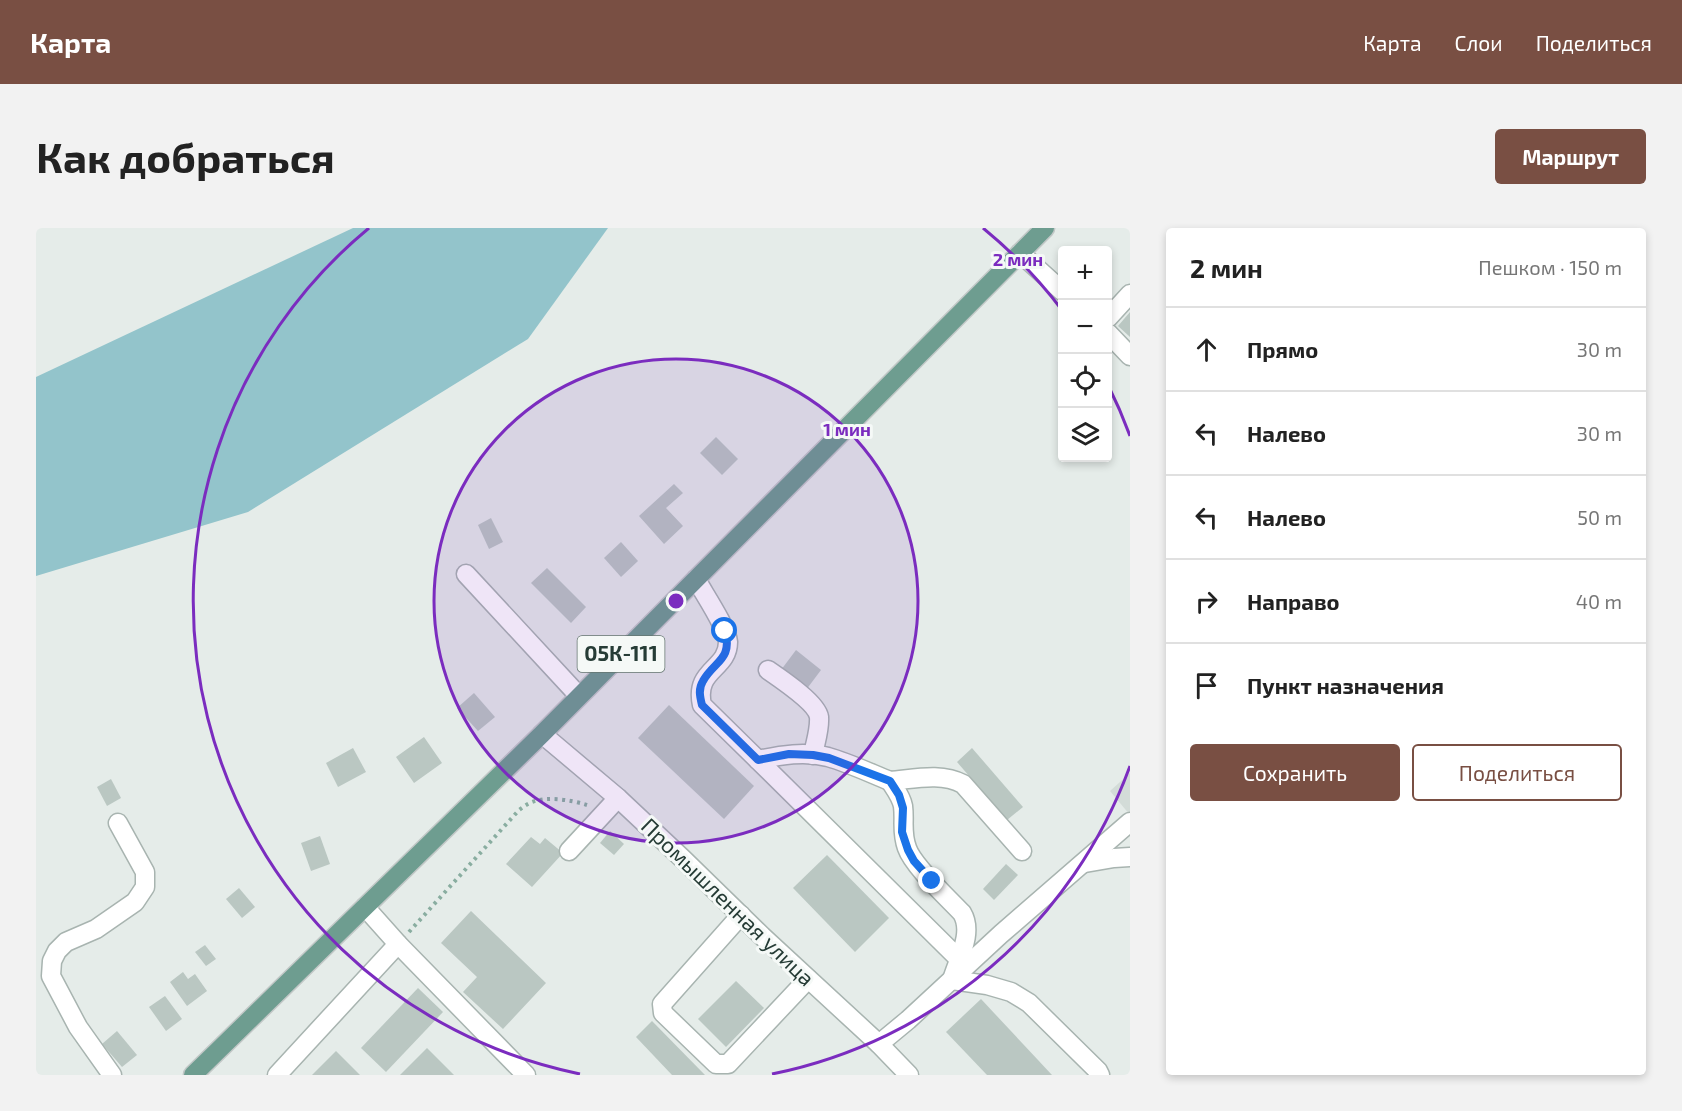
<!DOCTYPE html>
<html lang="ru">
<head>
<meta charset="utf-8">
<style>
  :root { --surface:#fff; --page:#f2f2f2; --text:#222; --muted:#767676; --line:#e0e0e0; --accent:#794f43 }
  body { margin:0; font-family:"Exo 2",sans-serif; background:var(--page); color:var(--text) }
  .controls { position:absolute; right:18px; top:18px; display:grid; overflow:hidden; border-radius:6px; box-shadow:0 3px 9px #0003 }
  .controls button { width:54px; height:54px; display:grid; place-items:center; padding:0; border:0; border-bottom:2px solid var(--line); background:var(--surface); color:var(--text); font:30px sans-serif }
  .stop { position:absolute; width:18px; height:18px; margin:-14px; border:4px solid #1a73e8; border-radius:50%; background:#fff }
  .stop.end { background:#1a73e8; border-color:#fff; box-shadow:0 2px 6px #0008 }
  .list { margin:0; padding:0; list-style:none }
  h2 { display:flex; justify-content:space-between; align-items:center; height:78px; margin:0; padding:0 24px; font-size:26px }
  h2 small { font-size:20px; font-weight:400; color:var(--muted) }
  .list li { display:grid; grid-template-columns:39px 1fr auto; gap:18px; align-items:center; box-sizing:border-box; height:84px; padding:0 24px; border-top:2px solid var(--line) }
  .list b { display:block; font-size:22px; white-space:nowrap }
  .list em { font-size:20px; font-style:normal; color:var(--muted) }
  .actions { display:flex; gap:12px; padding:18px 24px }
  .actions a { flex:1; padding:14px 0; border:2px solid var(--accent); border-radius:6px; text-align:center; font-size:21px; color:var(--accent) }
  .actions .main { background:var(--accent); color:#fff }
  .icon { flex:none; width:33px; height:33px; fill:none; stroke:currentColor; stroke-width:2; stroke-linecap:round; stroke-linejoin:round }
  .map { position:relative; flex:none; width:1094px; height:847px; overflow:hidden; border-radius:6px }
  header { display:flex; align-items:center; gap:36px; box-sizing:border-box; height:84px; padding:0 30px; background:var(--accent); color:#fff }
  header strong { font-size:28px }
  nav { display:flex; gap:33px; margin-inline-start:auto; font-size:21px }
  .intro { display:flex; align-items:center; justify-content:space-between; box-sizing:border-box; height:144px; padding:0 36px }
  h1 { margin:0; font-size:42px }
  .button { padding:15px 27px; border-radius:6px; background:var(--accent); color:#fff; font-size:21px; font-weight:700 }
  main { display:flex; gap:36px; padding:0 36px }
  aside { flex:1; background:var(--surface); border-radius:6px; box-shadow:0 3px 9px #0003 }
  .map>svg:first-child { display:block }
  .built { fill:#d3dcd8 }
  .water { fill:#93c4cb }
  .building { fill:#bac7c2 }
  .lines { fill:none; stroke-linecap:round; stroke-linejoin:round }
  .minor-casing { stroke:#a8b4b0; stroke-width:21 }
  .major-casing { stroke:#c2c8c7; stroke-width:21 }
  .path { stroke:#89ada0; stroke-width:4; stroke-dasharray:3 4.5; stroke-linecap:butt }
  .minor { stroke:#fff; stroke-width:18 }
  .major { stroke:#6e9d90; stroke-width:18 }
  .route { stroke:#1a73e8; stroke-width:8 }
  .ring { fill:none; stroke:#7b2cbf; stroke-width:3 }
  .labels { text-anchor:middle; stroke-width:6; stroke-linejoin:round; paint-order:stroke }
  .shield { fill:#f5f9f7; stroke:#647570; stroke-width:1.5 }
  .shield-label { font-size:21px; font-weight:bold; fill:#263c36 }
  .street-label { font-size:22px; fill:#263c36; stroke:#f5f9f7 }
  .centre { fill:#7b2cbf; stroke:#f5f9f7; stroke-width:3 }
  .ring-label { font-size:18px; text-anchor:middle; font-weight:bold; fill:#7b2cbf; stroke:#f5f9f7; stroke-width:6; stroke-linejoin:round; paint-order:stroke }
</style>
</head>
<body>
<header>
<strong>Карта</strong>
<nav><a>Карта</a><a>Слои</a><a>Поделиться</a></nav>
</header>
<div class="intro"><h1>Как добраться</h1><a class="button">Маршрут</a></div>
<main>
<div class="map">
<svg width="1094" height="847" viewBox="0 0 1094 847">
  <rect width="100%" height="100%" fill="#e5ece9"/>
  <!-- built -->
  <polygon class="built" points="1094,545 1094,587 1074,563"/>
  <!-- water -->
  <polygon class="water" points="317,0 572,0 492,111 212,284 0,348 0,149"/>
  <!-- building -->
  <g class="building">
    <polygon points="1094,84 1094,109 1082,98"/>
    <polygon points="680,209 702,231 686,247 664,225"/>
    <polygon points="638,256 647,265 630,280 647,298 628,316 603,288"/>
    <polygon points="455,290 467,314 453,321 442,297"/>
    <polygon points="585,314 602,333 585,349 568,330"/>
    <polygon points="511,340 550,379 535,395 495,355"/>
    <polygon points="760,422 785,442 770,462 745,442"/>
    <polygon points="438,465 459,489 442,503 421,480"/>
    <polygon points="633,477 718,558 688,591 602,510"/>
    <polygon points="388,509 406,535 378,555 360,529"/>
    <polygon points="317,520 330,544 302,559 290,535"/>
    <polygon points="936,520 987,579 971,592 921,534"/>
    <polygon points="75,551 85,570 71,578 61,559"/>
    <polygon points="574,603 588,616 578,627 564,615"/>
    <polygon points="284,608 294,636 275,643 265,615"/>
    <polygon points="495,609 504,616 509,610 527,625 496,659 470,636"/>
    <polygon points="791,627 853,690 819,724 757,660"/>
    <polygon points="970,636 982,647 958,672 947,661"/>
    <polygon points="203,660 219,679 206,690 190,671"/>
    <polygon points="435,683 510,755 467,801 427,764 441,749 405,715"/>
    <polygon points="169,717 180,731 170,738 159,724"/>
    <polygon points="147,744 152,751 159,746 171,763 151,778 134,754"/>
    <polygon points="700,753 728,780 690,819 662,791"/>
    <polygon points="382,760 407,784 350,844 325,820"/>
    <polygon points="129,768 146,791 130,803 113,779"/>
    <polygon points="945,771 1016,847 951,847 910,804"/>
    <polygon points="616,793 669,847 636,847 600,809"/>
    <polygon points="81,803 101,827 86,839 66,816"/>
    <polygon points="391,820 418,847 364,847"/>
    <polygon points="300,823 324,847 276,847"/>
  </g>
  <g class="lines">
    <defs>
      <g id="minor">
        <polyline points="984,25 1026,63"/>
        <polyline points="1072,90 1094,66"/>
        <polyline points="1072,105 1094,128"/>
        <polyline points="430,346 543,468"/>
        <path d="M660,351C668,366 691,399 692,414C692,442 658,441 666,477L722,532C745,527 769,523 792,529C813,535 834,545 854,553"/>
        <path d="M732,442C745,451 781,475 783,489C784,502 779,515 777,527"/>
        <polyline points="506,506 582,570 647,631 726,708 843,816 873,847"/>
        <polyline points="722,532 922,730"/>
        <polyline points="533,623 582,570"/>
        <path d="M986,623L927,556C905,544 878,551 854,553C859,561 865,568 867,578C869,593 865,604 871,620C877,638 912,670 926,685C938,705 922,731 916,752L951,757L975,764L993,775L1062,843L1064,847"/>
        <polyline points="1049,635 1078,630 1094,629"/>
        <polyline points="329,679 362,716 490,847"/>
        <polyline points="705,687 626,776 627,785 680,836 692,836 772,751"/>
        <polyline points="843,816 872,792 965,706 1094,594"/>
        <polyline points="76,847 42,799 15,748 16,733 21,723 30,714 60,701 99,674 109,659 109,644 82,595"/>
        <polyline points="241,847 362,716"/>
      </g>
      <polyline id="major" points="157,847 506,506 1009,0"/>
    </defs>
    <!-- minor casing -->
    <use href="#minor" class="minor-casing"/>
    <!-- major casing -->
    <use href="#major" class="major-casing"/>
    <!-- path -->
    <path class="path" d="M373,704L483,582C487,579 491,576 496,574C512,568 535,572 551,577"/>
    <!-- minor -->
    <use href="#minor" class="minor"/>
    <!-- major -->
    <use href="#major" class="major"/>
  </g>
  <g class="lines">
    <!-- route -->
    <path class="route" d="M689,403C697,432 678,433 667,453C662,461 664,469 666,477L722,532L753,526L777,527L793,530L854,553L863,567L867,580L866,604L872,622L878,633L896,653"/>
  </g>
  <!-- distance rings -->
  <circle cx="640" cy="373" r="242" fill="#7b2cbf" fill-opacity=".12"/>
  <g class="ring">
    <circle cx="640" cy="373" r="242"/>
    <path d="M1094 538A483 483 0 0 1 736 846M544 846A483 483 0 0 1 333 0M947 0A483 483 0 0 1 1026 82M1072 157A483 483 0 0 1 1094 208"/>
  </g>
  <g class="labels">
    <!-- shield labels -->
    <rect class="shield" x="541.5" y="408" width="87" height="36" rx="4.5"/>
    <g class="shield-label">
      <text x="585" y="433">05К-111</text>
    </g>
    <!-- street labels -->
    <g class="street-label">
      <text transform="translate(692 674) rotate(44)" y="8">Промышленная улица</text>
    </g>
  </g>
  <circle cx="640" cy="373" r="9" class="centre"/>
  <g class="ring-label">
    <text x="982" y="38">2 мин</text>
    <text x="811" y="208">1 мин</text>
  </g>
</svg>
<div class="controls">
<button>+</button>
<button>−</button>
<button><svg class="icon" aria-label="locate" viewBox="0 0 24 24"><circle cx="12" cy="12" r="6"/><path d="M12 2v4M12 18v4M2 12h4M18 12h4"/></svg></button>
<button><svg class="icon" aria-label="layers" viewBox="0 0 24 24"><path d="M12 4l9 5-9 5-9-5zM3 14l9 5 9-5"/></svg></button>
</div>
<div class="stop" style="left:689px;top:403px"></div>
<div class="stop end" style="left:896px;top:653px"></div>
</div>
<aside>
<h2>2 мин<small>Пешком · 150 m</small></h2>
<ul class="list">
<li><svg class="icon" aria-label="ahead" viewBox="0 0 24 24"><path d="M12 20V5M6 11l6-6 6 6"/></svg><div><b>Прямо</b></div><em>30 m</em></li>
<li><svg class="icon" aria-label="left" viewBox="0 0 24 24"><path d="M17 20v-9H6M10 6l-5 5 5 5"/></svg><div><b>Налево</b></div><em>30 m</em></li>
<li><svg class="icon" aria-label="left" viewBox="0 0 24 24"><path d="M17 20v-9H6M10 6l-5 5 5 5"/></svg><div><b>Налево</b></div><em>50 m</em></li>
<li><svg class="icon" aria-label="right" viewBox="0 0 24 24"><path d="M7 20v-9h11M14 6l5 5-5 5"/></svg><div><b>Направо</b></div><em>40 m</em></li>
<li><svg class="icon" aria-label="arrive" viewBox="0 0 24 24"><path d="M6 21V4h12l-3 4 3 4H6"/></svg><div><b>Пункт назначения</b></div></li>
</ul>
<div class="actions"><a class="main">Сохранить</a><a>Поделиться</a></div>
</aside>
</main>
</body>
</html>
